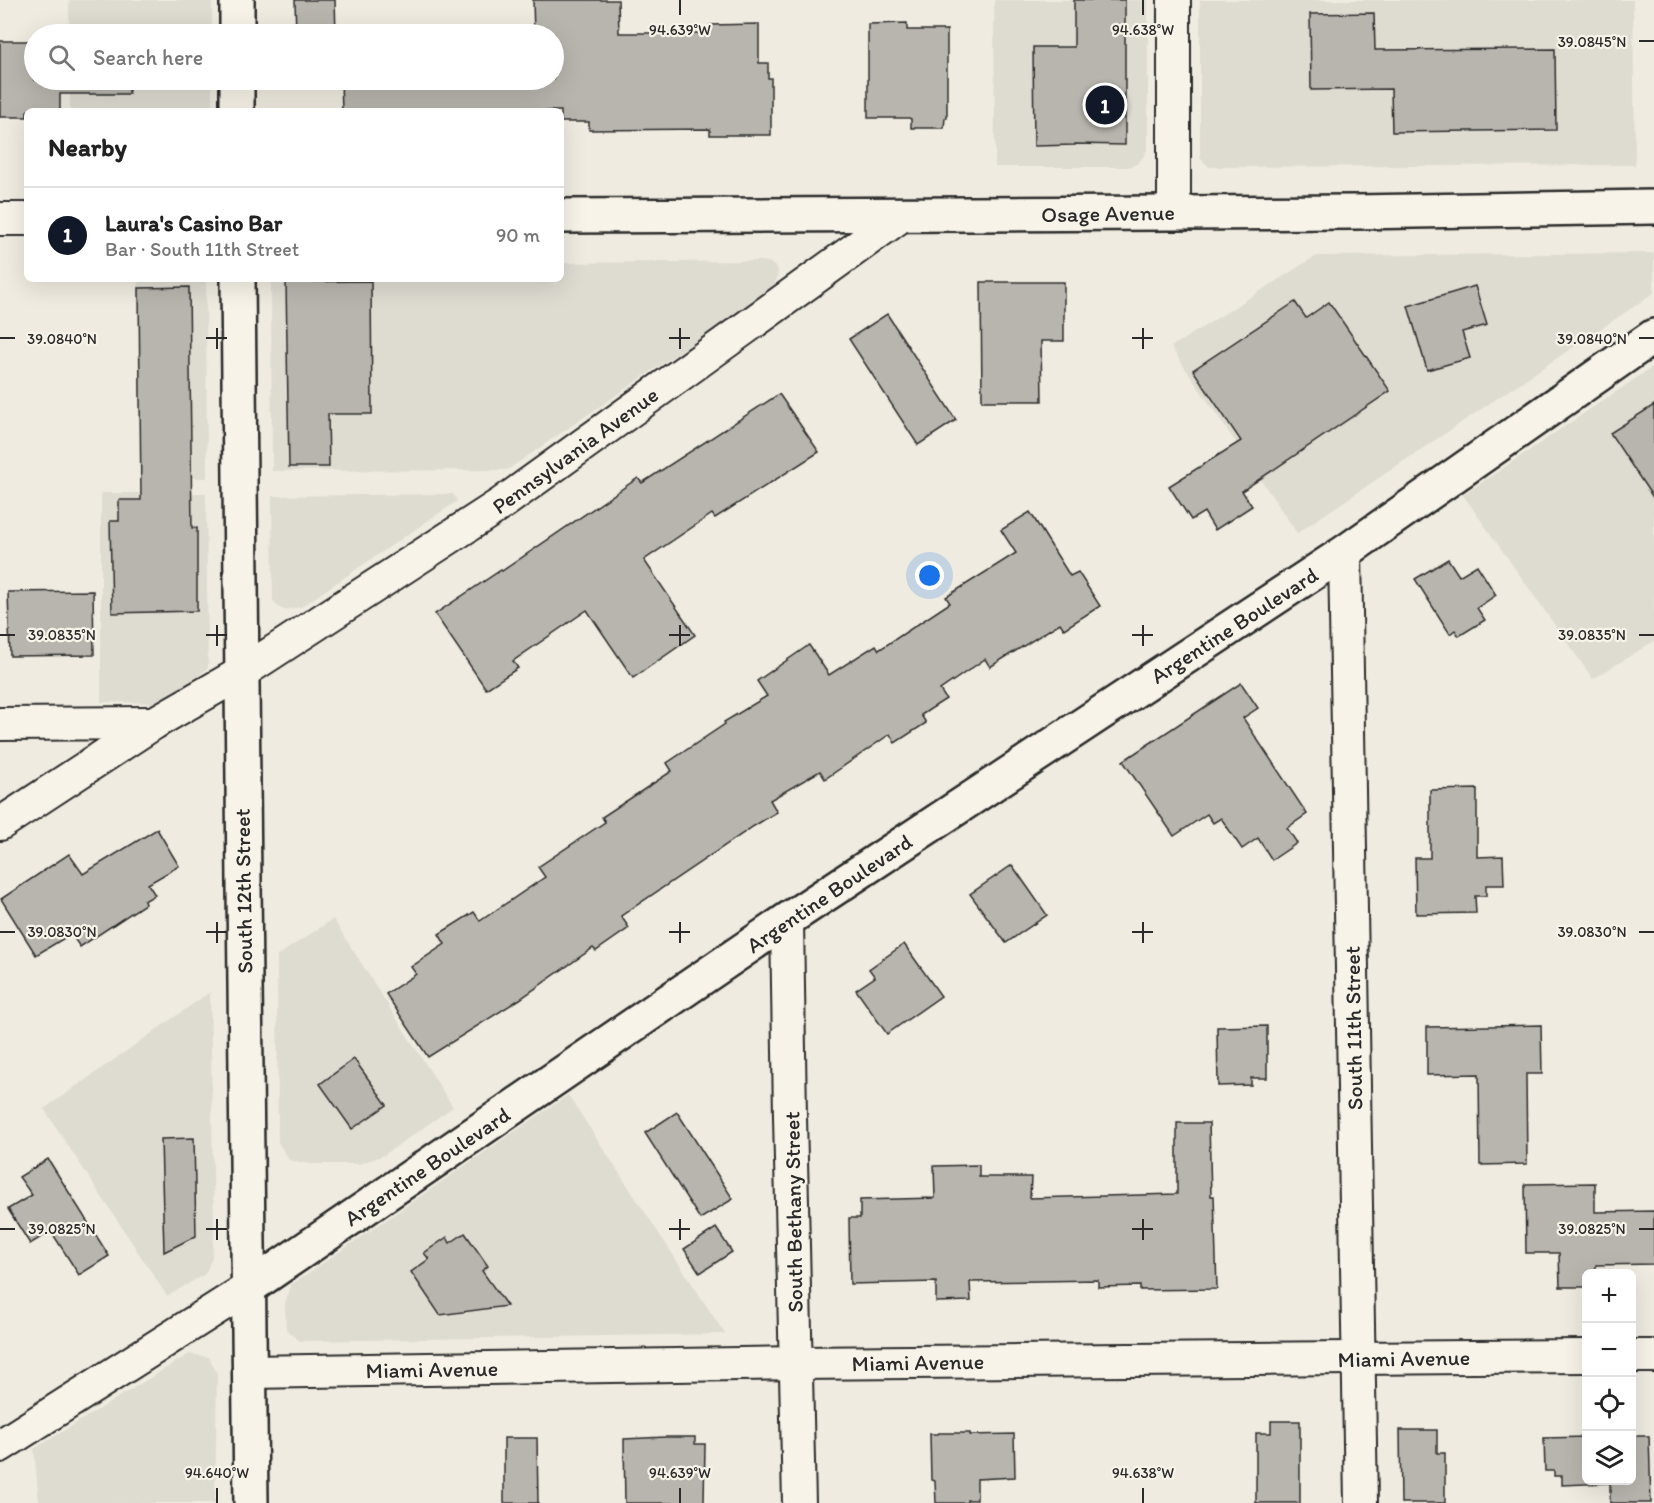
<!DOCTYPE html>
<html lang="en">
<head>
<meta charset="utf-8">
<style>
  :root { --surface:#fff; --page:#f6f6f6; --text:#222; --muted:#767676; --line:#e0e0e0; --accent:#111827 }
  body { margin:0; font-family:Itim,sans-serif; background:var(--page); color:var(--text) }
  .controls { position:absolute; right:18px; bottom:18px; display:grid; overflow:hidden; border-radius:9px; box-shadow:0 6px 24px #0002 }
  .controls button { width:54px; height:54px; display:grid; place-items:center; padding:0; border:0; border-bottom:2px solid var(--line); background:var(--surface); color:var(--text); font:30px sans-serif }
  .you { position:absolute; left:930px; top:576px; width:21px; height:21px; margin:-15px; border:4px solid #fff; border-radius:50%; background:#1a73e8; box-shadow:0 0 0 9px #1a73e833 }
  .badge { display:grid; place-items:center; width:39px; height:39px; border-radius:50%; background:var(--accent); color:#fff; font-size:20px; font-weight:700 }
  .pin { position:absolute; translate:-50% -50%; border:3px solid #fff; box-shadow:0 2px 6px #0006 }
  .list { margin:0; padding:0; list-style:none }
  h2 { display:flex; justify-content:space-between; align-items:center; height:78px; margin:0; padding:0 24px; font-size:26px }
  h2 small { font-size:20px; font-weight:400; color:var(--muted) }
  .list li { display:grid; grid-template-columns:39px 1fr auto; gap:18px; align-items:center; box-sizing:border-box; height:96px; padding:0 24px; border-top:2px solid var(--line) }
  .list b { display:block; font-size:22px; white-space:nowrap }
  .list p { margin:0; font-size:20px; white-space:nowrap; color:var(--muted) }
  .list em { font-size:20px; font-style:normal; color:var(--muted) }
  .icon { flex:none; width:33px; height:33px; fill:none; stroke:currentColor; stroke-width:2; stroke-linecap:round; stroke-linejoin:round }
  .map { position:relative; flex:none; width:1654px; height:1503px; overflow:hidden }
  .search { position:absolute; background:var(--surface); box-shadow:0 6px 24px #0002; left:24px; top:24px; width:540px; height:66px; display:flex; align-items:center; gap:15px; box-sizing:border-box; padding:0 21px; border-radius:33px; color:var(--muted); font-size:22px }
  .panel { position:absolute; background:var(--surface); box-shadow:0 6px 24px #0002; left:24px; top:108px; width:540px; height:174px; border-radius:9px }
  .map>svg:first-child { display:block }
  .built { fill:#dedbd1 }
  .building { fill:#b8b5ae; stroke:#2b2b2b; stroke-width:1.5 }
  .lines { fill:none; stroke-linecap:round; stroke-linejoin:round }
  .street-casing { stroke:#2b2b2b; stroke-width:36 }
  .secondary-casing { stroke:#2b2b2b; stroke-width:38 }
  .street { stroke:#f7f3e8; stroke-width:32 }
  .secondary { stroke:#f7f3e8; stroke-width:33 }
  .ticks { fill:none; stroke:#2b2b2b; stroke-width:2 }
  .labels { text-anchor:middle; stroke-width:4.5; stroke-linejoin:round; paint-order:stroke }
  .street-label { font-size:22px; fill:#2b2b2b; stroke:#f7f3e8 }
  .ticks-label { font-size:15px; text-anchor:middle; fill:#2b2b2b; stroke:#f7f3e8; stroke-width:4.5; stroke-linejoin:round; paint-order:stroke }
</style>
</head>
<body>
<div class="map">
<svg width="1654" height="1503" viewBox="0 0 1654 1503">
  <rect width="100%" height="100%" fill="#efebe0"/>
  <filter id="ink" filterUnits="userSpaceOnUse"><feTurbulence type="fractalNoise" baseFrequency=".0167" numOctaves="2"/><feDisplacementMap in="SourceGraphic" scale="12" xChannelSelector="R" yChannelSelector="G"/><feConvolveMatrix kernelMatrix="1 2 1 2 8 2 1 2 1" color-interpolation-filters="sRGB"/></filter>
  <g filter="url(#ink)">
    <!-- built -->
    <g class="built">
      <rect x="69" y="0" width="143" height="34"/>
      <polygon points="994,0 1148,0 1148,148 1143,157 1137,164 1128,167 995,167"/>
      <polygon points="1200,0 1633,0 1635,165 1209,167 1200,158"/>
      <rect x="70" y="80" width="142" height="31"/>
      <polygon points="1654,253 1654,293 1297,533 1171,347 1316,256"/>
      <polygon points="761,261 769,262 778,269 777,279 770,290 507,470 272,471 271,284 272,279 561,279 561,263"/>
      <polygon points="138,279 206,279 207,478 140,478"/>
      <polygon points="1654,366 1654,641 1593,679 1463,495"/>
      <polygon points="101,493 206,493 208,668 164,703 101,702"/>
      <polygon points="453,494 457,501 301,607 284,610 278,607 273,601 272,496"/>
      <polygon points="333,919 453,1107 384,1155 359,1164 312,1164 289,1160 278,1142 277,956"/>
      <polygon points="210,992 214,1233 212,1258 205,1274 167,1296 44,1109"/>
      <polygon points="568,1095 725,1334 300,1341 286,1329 285,1304 291,1285"/>
      <polygon points="189,1354 209,1357 217,1374 215,1503 39,1503 34,1449"/>
    </g>
    <!-- building -->
    <g class="building">
      <polygon points="295,0 335,0 336,34 296,34"/>
      <polygon points="533,0 618,0 619,33 710,33 710,25 759,24 759,63 768,63 768,78 771,78 771,135 710,135 710,129 589,130 589,122 561,122 561,111 342,111 341,80 554,80 554,34 534,34"/>
      <polygon points="1074,0 1125,0 1125,145 1075,144 1075,145 1034,146 1033,47 1074,47"/>
      <polygon points="1374,13 1375,50 1555,49 1556,130 1392,132 1391,89 1311,90 1310,14"/>
      <polygon points="907,23 907,30 947,30 947,118 945,118 944,128 911,128 911,119 909,118 868,118 868,24"/>
      <polygon points="129,28 129,34 74,34 74,29"/>
      <polygon points="0,41 34,41 34,80 129,80 129,94 60,94 60,110 27,111 27,117 0,117"/>
      <polygon points="371,281 372,414 328,414 329,467 289,467 286,282"/>
      <polygon points="981,282 1064,282 1064,341 1041,341 1042,401 982,401"/>
      <polygon points="1475,286 1487,325 1462,332 1470,358 1427,370 1408,306"/>
      <polygon points="189,287 192,528 197,528 197,611 112,613 110,521 119,521 119,500 141,500 139,288"/>
      <polygon points="1295,302 1306,318 1329,302 1390,391 1242,491 1252,506 1215,530 1204,512 1191,520 1169,486 1241,441 1193,370"/>
      <polygon points="887,314 956,420 918,445 849,339"/>
      <polygon points="779,394 819,452 715,518 712,514 644,560 695,635 633,678 587,610 513,661 518,668 486,689 435,614 501,570 502,571 638,478 642,483"/>
      <polygon points="1654,405 1654,499 1610,433"/>
      <polygon points="1030,512 1070,576 1078,572 1100,606 1064,629 1060,623 990,667 985,659 940,690 946,699 921,715 926,723 895,743 890,734 825,779 820,771 770,800 777,812 754,826 621,916 629,928 596,951 593,948 520,999 428,1057 386,994 416,974 411,967 445,944 439,934 474,912 480,921 545,877 538,867 605,822 602,817 672,771 667,763 725,724 724,722 767,696 757,681 809,645 829,675 876,645 879,650 950,603 946,597 1016,553 1001,530"/>
      <polygon points="1448,559 1459,576 1477,565 1496,595 1477,608 1485,620 1459,636 1455,630 1450,634 1415,579"/>
      <polygon points="93,591 94,655 10,656 8,592"/>
      <polygon points="1241,683 1258,708 1243,718 1307,814 1287,828 1297,843 1272,860 1258,838 1242,849 1221,818 1213,823 1207,814 1174,836 1123,761"/>
      <polygon points="1477,789 1477,857 1503,856 1504,885 1486,885 1486,896 1475,896 1476,913 1416,914 1415,858 1430,858 1430,790"/>
      <polygon points="157,829 179,866 148,884 155,895 144,901 145,904 80,947 71,934 36,955 1,899 69,854 83,874"/>
      <polygon points="1012,865 1047,915 1006,943 970,894"/>
      <polygon points="904,944 941,996 887,1034 856,990 875,977 869,969"/>
      <polygon points="1541,1025 1542,1074 1526,1074 1527,1164 1480,1165 1479,1074 1427,1075 1427,1027"/>
      <polygon points="1267,1026 1267,1078 1251,1078 1251,1085 1218,1086 1217,1027"/>
      <polygon points="354,1059 387,1105 352,1129 320,1084"/>
      <polygon points="677,1112 733,1199 700,1219 645,1133"/>
      <polygon points="1177,1123 1209,1123 1211,1196 1214,1196 1217,1289 1140,1290 1140,1286 1098,1287 1098,1280 970,1282 971,1301 936,1302 936,1282 850,1284 849,1218 860,1218 860,1200 935,1198 934,1166 979,1165 979,1177 1031,1177 1030,1198 1177,1194"/>
      <polygon points="194,1138 196,1236 164,1252 161,1139"/>
      <polygon points="48,1159 109,1256 79,1275 51,1231 30,1244 8,1209 32,1195 19,1177"/>
      <polygon points="1595,1183 1595,1212 1654,1211 1654,1264 1596,1265 1596,1274 1587,1274 1587,1287 1560,1287 1559,1253 1526,1253 1525,1184"/>
      <polygon points="716,1228 732,1252 700,1273 684,1249"/>
      <polygon points="465,1233 488,1266 482,1271 507,1306 440,1315 411,1272 429,1259 424,1253 447,1237 450,1243"/>
      <polygon points="1271,1421 1300,1421 1300,1503 1256,1503 1256,1433 1271,1433"/>
      <polygon points="1400,1430 1437,1430 1437,1453 1445,1453 1445,1503 1401,1503"/>
      <polygon points="938,1433 970,1433 970,1435 1014,1434 1015,1477 977,1479 977,1500 967,1500 967,1503 936,1503 935,1481 931,1480 930,1434 938,1434"/>
      <polygon points="1632,1436 1649,1436 1651,1503 1610,1503 1610,1483 1562,1485 1562,1476 1554,1476 1554,1471 1545,1471 1544,1438 1587,1437 1587,1480 1632,1480"/>
      <polygon points="666,1437 695,1437 695,1444 705,1444 704,1503 625,1503 624,1439"/>
      <polygon points="504,1438 537,1438 538,1503 504,1503"/>
    </g>
    <g class="lines">
      <defs>
        <g id="street">
          <polyline points="1174,0 1174,212"/>
          <polyline points="0,219 27,219"/>
          <polyline points="1345,552 1361,1503"/>
          <polyline points="0,724 154,723"/>
          <polyline points="0,824 154,723 241,673 501,504 902,215"/>
          <polyline points="787,920 790,1117 799,1503"/>
          <polyline points="1632,1356 1654,1356"/>
          <polyline points="250,1372 796,1363 1586,1356"/>
          <polyline points="0,1446 250,1287"/>
        </g>
        <g id="secondary">
          <polyline points="237,0 237,34"/>
          <polyline points="237,80 237,111"/>
          <polyline points="561,216 1355,212 1654,207"/>
          <path d="M238,279C239,687 248,1095 251,1503"/>
          <polyline points="250,1287 787,920 1345,552 1654,336"/>
        </g>
      </defs>
      <!-- street casing -->
      <use href="#street" class="street-casing"/>
      <!-- secondary casing -->
      <use href="#secondary" class="secondary-casing"/>
      <!-- street -->
      <use href="#street" class="street"/>
      <!-- secondary -->
      <use href="#secondary" class="secondary"/>
    </g>
  </g>
  <!-- ticks -->
  <path class="ticks" d="M680,0V15M1143,0V15M1639,41H1654M217,328V349M680,328V349M1143,328V349M0,338H15M206,338H227M669,338H690M1132,338H1153M1639,338H1654M217,625V646M680,625V646M1143,625V646M0,635H15M206,635H227M669,635H690M1132,635H1153M1639,635H1654M217,922V943M680,922V943M1143,922V943M0,932H15M206,932H227M669,932H690M1132,932H1153M1639,932H1654M217,1219V1240M680,1219V1240M1143,1219V1240M0,1229H15M206,1229H227M669,1229H690M1132,1229H1153M1639,1229H1654M217,1488V1503M680,1488V1503M1143,1488V1503"/>
  <g class="labels">
    <!-- street labels -->
    <g class="street-label">
      <text transform="translate(1108 213) rotate(-1)" y="8">Osage Avenue</text>
      <text transform="translate(575 450) rotate(-36)" y="8">Pennsylvania Avenue</text>
      <text transform="translate(1234 625) rotate(-33)" y="8">Argentine Boulevard</text>
      <text transform="translate(243 891) rotate(-91)" y="8">South 12th Street</text>
      <text transform="translate(829 893) rotate(-34)" y="8">Argentine Boulevard</text>
      <text transform="translate(1353 1028) rotate(-91)" y="8">South 11th Street</text>
      <text transform="translate(427 1166) rotate(-34)" y="8">Argentine Boulevard</text>
      <text transform="translate(793 1212) rotate(-91)" y="8">South Bethany Street</text>
      <text transform="translate(1404 1358) rotate(-1)" y="8">Miami Avenue</text>
      <text transform="translate(918 1362) rotate(-1)" y="8">Miami Avenue</text>
      <text transform="translate(432 1369) rotate(-1)" y="8">Miami Avenue</text>
    </g>
  </g>
  <g class="ticks-label">
    <text x="680" y="35">94.639°W</text>
    <text x="1143" y="35">94.638°W</text>
    <text x="1592" y="47">39.0845°N</text>
    <text x="62" y="344">39.0840°N</text>
    <text x="1592" y="344">39.0840°N</text>
    <text x="62" y="640">39.0835°N</text>
    <text x="1592" y="640">39.0835°N</text>
    <text x="62" y="937">39.0830°N</text>
    <text x="1592" y="937">39.0830°N</text>
    <text x="62" y="1234">39.0825°N</text>
    <text x="1592" y="1234">39.0825°N</text>
    <text x="217" y="1478">94.640°W</text>
    <text x="680" y="1478">94.639°W</text>
    <text x="1143" y="1478">94.638°W</text>
  </g>
</svg>
<div class="controls">
<button>+</button>
<button>−</button>
<button><svg class="icon" aria-label="locate" viewBox="0 0 24 24"><circle cx="12" cy="12" r="6"/><path d="M12 2v4M12 18v4M2 12h4M18 12h4"/></svg></button>
<button><svg class="icon" aria-label="layers" viewBox="0 0 24 24"><path d="M12 4l9 5-9 5-9-5zM3 14l9 5 9-5"/></svg></button>
</div>
<div class="you"></div>
<div class="pin badge" style="left:1105px;top:105px">1</div>
<div class="search"><svg class="icon" aria-label="search" viewBox="0 0 24 24"><circle cx="10" cy="10" r="6"/><path d="M15 15l6 6"/></svg>Search here</div>
<section class="panel">
<h2>Nearby<small></small></h2>
<ul class="list">
<li><span class="badge">1</span><div><b>Laura's Casino Bar</b><p>Bar · South 11th Street</p></div><em>90 m</em></li>
</ul>
</section>
</div>
</body>
</html>
